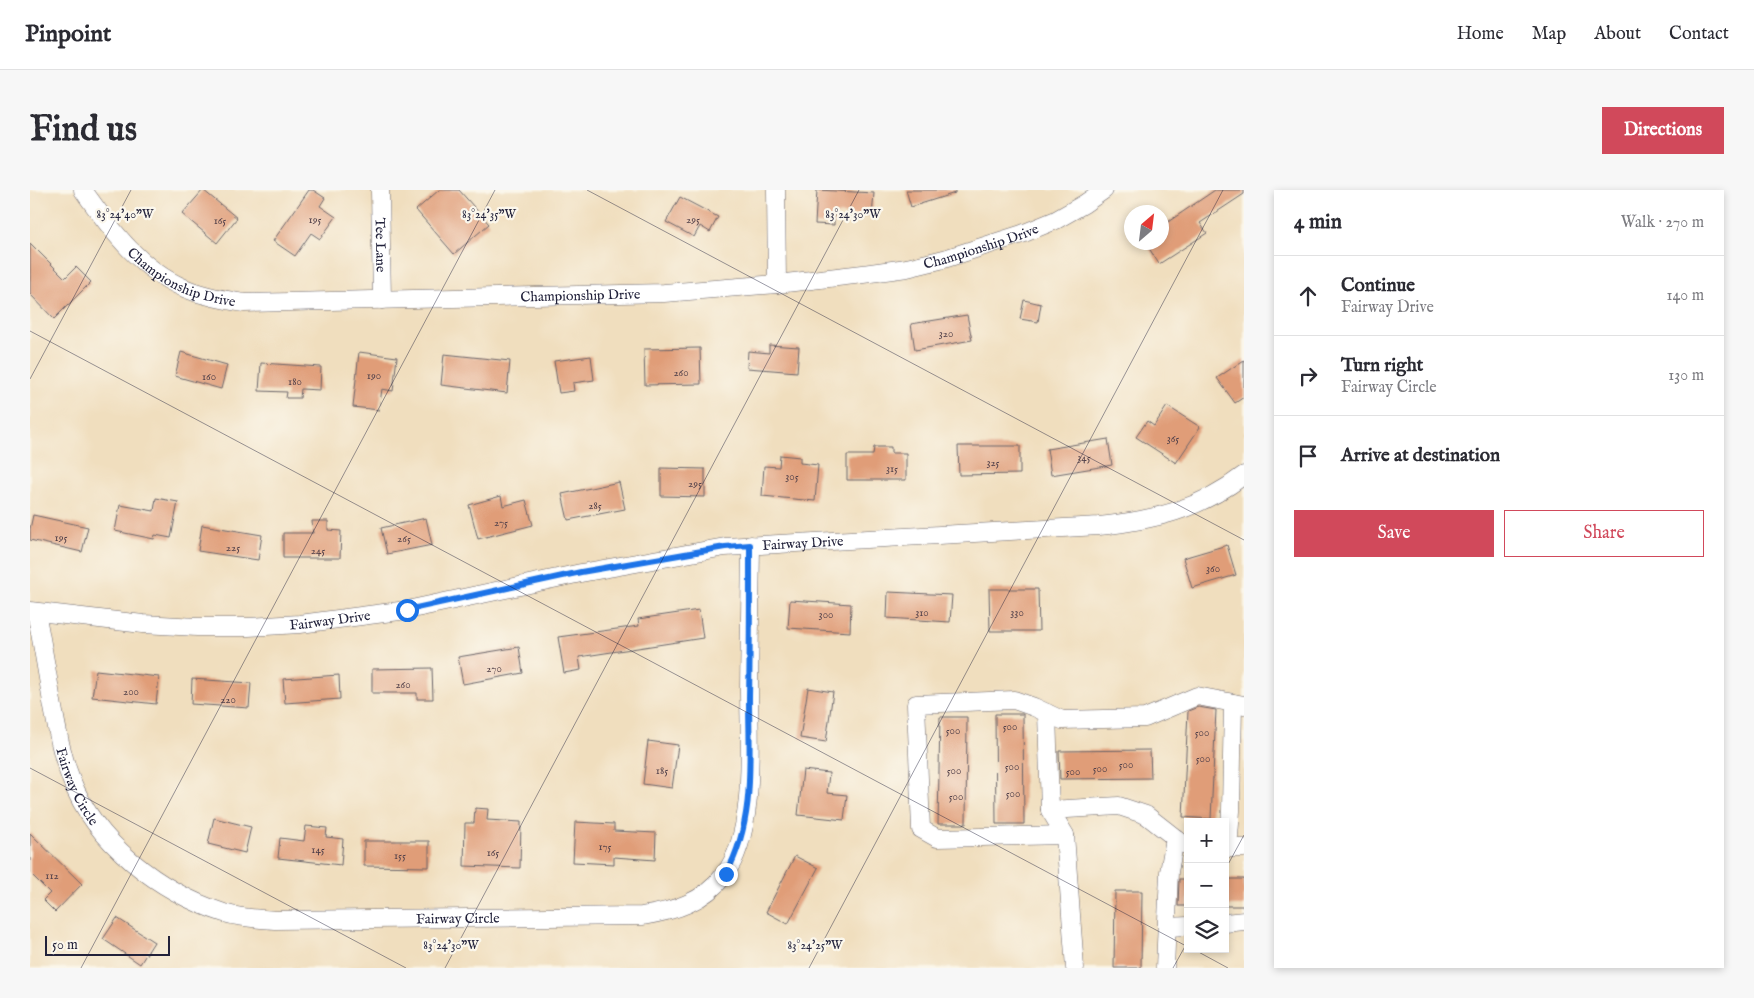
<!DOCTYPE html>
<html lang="en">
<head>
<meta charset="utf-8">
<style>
  :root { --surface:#fff; --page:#f7f7f7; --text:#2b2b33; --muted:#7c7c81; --line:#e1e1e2; --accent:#d1495b }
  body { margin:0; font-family:"IM FELL English",serif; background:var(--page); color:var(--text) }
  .controls { position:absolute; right:15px; bottom:15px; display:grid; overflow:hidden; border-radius:0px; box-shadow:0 2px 8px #0003 }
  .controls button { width:45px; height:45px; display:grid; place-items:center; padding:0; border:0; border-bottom:1px solid var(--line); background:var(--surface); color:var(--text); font:25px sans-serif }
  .compass { position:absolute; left:1094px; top:15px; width:45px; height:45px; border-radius:50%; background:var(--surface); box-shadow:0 2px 8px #0003; rotate:28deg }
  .scale { position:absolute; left:15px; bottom:12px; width:125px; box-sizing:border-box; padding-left:5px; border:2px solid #22223b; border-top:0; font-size:14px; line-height:18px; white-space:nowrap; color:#22223b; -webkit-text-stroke:4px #fbf7ec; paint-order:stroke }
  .stop { position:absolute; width:15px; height:15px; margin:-11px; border:4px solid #1a73e8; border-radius:50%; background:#fff }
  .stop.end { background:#1a73e8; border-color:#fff; box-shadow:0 1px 5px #0008 }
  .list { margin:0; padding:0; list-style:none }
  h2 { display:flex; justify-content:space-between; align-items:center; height:65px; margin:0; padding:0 20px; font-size:21px }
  h2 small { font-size:16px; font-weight:400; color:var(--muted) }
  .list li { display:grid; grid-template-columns:32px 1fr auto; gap:15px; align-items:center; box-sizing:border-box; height:80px; padding:0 20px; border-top:1px solid var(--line) }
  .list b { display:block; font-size:19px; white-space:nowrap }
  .list p { margin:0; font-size:16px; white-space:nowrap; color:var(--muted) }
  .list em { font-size:16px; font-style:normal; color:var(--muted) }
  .actions { display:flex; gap:10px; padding:15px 20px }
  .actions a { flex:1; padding:11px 0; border:1px solid var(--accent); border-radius:0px; text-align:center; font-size:18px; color:var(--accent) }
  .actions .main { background:var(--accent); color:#fff }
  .icon { flex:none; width:28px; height:28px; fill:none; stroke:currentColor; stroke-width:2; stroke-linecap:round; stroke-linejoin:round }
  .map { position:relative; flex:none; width:1214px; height:778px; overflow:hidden; border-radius:0px }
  header { display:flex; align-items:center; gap:30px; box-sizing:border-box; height:70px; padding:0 25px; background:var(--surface); border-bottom:1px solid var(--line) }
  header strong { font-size:24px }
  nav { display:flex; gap:28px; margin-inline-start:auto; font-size:18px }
  .intro { display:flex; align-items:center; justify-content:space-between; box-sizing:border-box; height:120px; padding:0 30px }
  h1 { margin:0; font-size:35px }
  .button { padding:12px 22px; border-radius:0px; background:var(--accent); color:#fff; font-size:18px; font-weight:700 }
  main { display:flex; gap:30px; padding:0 30px }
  aside { flex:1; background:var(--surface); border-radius:0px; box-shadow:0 2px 8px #0003 }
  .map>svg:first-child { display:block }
  .building { fill:#e09d78 }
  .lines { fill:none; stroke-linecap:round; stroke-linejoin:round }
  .minor-casing { stroke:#6a6469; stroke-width:19 }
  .minor { stroke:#fff; stroke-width:18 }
  .route { stroke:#1a73e8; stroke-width:6 }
  .ticks { fill:none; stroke:#22223b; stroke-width:1; stroke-opacity:0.45 }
  .labels { text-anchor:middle; stroke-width:4.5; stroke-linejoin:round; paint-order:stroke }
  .number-label { font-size:11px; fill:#52414a }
  .street-label { font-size:14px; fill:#22223b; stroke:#fbf7ec }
  .ticks-label { font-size:12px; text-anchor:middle; fill:#22223b; stroke:#fbf7ec; stroke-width:4.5; stroke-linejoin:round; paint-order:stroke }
</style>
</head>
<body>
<header>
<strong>Pinpoint</strong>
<nav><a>Home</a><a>Map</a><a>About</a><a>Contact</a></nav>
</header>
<div class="intro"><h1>Find us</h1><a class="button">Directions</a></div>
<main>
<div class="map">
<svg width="1214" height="778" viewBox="0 0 1214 778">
  <rect width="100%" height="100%" fill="#fbf7ec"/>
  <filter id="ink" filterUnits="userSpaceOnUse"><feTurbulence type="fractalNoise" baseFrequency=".02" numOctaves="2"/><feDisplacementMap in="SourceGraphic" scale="10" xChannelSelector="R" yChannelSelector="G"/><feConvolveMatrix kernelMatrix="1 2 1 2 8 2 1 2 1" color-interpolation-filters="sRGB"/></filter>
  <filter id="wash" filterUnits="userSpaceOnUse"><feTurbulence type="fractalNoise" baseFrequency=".0096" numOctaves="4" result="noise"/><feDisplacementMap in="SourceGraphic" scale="20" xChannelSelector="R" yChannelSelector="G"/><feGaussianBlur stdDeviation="1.12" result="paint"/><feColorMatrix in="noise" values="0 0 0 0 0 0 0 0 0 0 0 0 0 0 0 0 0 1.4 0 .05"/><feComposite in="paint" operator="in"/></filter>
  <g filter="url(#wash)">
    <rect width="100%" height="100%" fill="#f0debe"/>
    <g id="blocks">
      <!-- building -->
      <g class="building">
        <polygon points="173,0 207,28 187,53 152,24"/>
        <polygon points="279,0 283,0 295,8 290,16 306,27 290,49 281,43 265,66 243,51"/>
        <polygon points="409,0 429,0 459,34 424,64 386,20"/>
        <polygon points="787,0 844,3 842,26 804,24 804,35 785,34"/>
        <polygon points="876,0 925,0 925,3 881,17"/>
        <polygon points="1185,0 1214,0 1214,4 1170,33 1177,43 1129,74 1115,52 1132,52 1132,36"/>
        <polygon points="650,7 688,27 680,42 670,36 664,47 636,32"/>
        <polygon points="0,53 35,88 46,77 61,92 24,129 0,104"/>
        <polygon points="994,110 1011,114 1008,132 990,129"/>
        <polygon points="937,125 942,150 885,160 881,134"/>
        <polygon points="739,155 769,157 767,182 717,178 718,161 739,163"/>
        <polygon points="670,158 671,194 615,195 614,159"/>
        <polygon points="151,162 197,175 191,199 145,186"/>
        <polygon points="329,162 367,167 363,201 352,199 349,220 323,217"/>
        <polygon points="414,164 480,171 477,203 411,195"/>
        <polygon points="561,166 564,190 543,193 544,201 529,203 524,171"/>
        <polygon points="1214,170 1214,207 1205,213 1187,188"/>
        <polygon points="231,173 291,177 290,200 271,199 270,208 256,208 257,202 229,201"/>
        <polygon points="1137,216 1170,237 1146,273 1106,247 1117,231 1124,236"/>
        <polygon points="1078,249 1082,275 1021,285 1017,259"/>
        <polygon points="928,256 990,256 990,284 929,285"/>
        <polygon points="844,257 861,257 861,263 876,263 876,290 817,290 817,265 843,265"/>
        <polygon points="750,265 770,267 770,273 788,275 785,311 732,306 734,276 749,277"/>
        <polygon points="631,278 675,279 675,307 631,306"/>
        <polygon points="589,292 595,319 538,330 532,304"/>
        <polygon points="471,306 473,316 496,310 503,335 448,349 439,315"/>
        <polygon points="126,308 148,312 141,348 125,345 124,349 85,341 90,315 124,321"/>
        <polygon points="3,325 58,337 52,362 0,350 0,339"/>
        <polygon points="396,328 402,355 357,364 351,338"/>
        <polygon points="282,331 298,331 298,340 311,341 310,368 253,368 253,343 283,343"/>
        <polygon points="172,335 232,345 228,370 168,361"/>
        <polygon points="1197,355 1206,385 1162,398 1153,368"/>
        <polygon points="959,399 1008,399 1009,441 960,441"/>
        <polygon points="858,402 922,405 920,432 857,428"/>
        <polygon points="760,410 821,414 820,442 758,438"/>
        <polygon points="669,420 673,448 549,467 551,480 534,483 528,447 609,436 608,429"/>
        <polygon points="489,457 493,483 433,494 428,467"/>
        <polygon points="402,478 403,509 387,509 387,503 342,503 342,479"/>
        <polygon points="66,480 129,487 126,514 62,507"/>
        <polygon points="309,485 310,509 255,513 253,489"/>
        <polygon points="162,489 221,493 219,518 161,514"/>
        <polygon points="778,498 803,502 796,552 770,548"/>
        <polygon points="1168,517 1186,520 1181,629 1153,627 1158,521"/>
        <polygon points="965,524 993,524 994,634 966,634"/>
        <polygon points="910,527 937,527 936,634 908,634"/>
        <polygon points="618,551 648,555 642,598 613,594"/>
        <polygon points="1120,560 1121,588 1030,589 1029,561"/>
        <polygon points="773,580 799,583 797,603 817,605 814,630 768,625"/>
        <polygon points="445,618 458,619 457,630 491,632 490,678 434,676 435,633 444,633"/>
        <polygon points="184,628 221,637 215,663 178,654"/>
        <polygon points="545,632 584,634 584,641 626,643 625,670 584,667 584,674 543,672"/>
        <polygon points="276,636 297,638 296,647 313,649 311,675 248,668 250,648 274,651"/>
        <polygon points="0,643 52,694 25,722 13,710 20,703 0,683"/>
        <polygon points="334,651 399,651 399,677 334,676"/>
        <polygon points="765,666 788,678 758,734 736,722"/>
        <polygon points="1149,689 1158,689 1158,716 1148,716"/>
        <rect x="1195" y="689" width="19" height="27"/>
        <polygon points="1085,701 1112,701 1111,778 1084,778"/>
        <polygon points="87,728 124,752 110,774 73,749"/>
      </g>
    </g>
  </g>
  <g filter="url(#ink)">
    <use href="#blocks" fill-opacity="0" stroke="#6a6469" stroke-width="1"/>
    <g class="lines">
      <defs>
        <g id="minor">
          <path id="s1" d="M53,0C81,40 113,84 162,101C179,107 196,110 214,113L634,103L747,94L833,84L877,78L914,69L992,44L1026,30L1054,14L1074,0"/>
          <path id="s2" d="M350,0L352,110"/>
          <polyline points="746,0 747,94"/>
          <path id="s3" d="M0,421L113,434L167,437H218L270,434L377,420L551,383L695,357L1069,336C1124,330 1169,320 1214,285"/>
          <path id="s4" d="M6,422C12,452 17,482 22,512C27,538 31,564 41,589C65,653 130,702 194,723C210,728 229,729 246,730L612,726C644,721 674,712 694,685C727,643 719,551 719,499C720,451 720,403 721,355"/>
          <polyline points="1017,523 1020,620"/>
          <polyline points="1035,645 907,648 891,639 886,514 984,510 1004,517 1032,530 1115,528 1167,506 1214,515"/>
          <polyline points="1195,658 1214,658"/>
          <polyline points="1198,658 1201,621 1203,513"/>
          <polyline points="1195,733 1214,731"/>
          <polyline points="1138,737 1158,736"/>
          <polyline points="1045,778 1035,645 1020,620 1089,616 1116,625 1153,654 1158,655"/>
          <polyline points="1135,778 1139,682 1145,648"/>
        </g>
      </defs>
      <!-- minor casing -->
      <use href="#minor" class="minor-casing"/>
      <!-- minor -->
      <use href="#minor" class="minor"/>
    </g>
  </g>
  <g class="lines" filter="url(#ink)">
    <!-- route -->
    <path class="route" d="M377,420L551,382L695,357L720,355C720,406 720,457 719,508C719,569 726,629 696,684"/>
  </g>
  <!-- ticks -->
  <path class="ticks" d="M557,0L1214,350M0,141L1158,757M0,189L101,0M0,578L376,778M1195,680L1214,645M1163,759L1198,778M51,778L465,0M415,778L829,0M779,778L1193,0M1143,778L1158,751"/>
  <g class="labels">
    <!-- number labels -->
    <g class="number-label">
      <text x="285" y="33">195</text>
      <text x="663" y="33">295</text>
      <text x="190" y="34">165</text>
      <text x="916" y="147">320</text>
      <text x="651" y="186">260</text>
      <text x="344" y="189">190</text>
      <text x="179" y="190">160</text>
      <text x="265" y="195">180</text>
      <text x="1143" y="252">365</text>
      <text x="1054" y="271">345</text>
      <text x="963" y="276">325</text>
      <text x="862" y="282">315</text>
      <text x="762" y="290">305</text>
      <text x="665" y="297">295</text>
      <text x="565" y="319">285</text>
      <text x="471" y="336">275</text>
      <text x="31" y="351">195</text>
      <text x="374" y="352">265</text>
      <text x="203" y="361">225</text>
      <text x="288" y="364">245</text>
      <text x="1183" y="382">360</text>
      <text x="892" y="426">310</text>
      <text x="987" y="426">330</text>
      <text x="796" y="428">300</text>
      <text x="464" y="482">270</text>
      <text x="373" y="498">260</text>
      <text x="101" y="505">200</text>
      <text x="198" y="513">220</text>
      <text x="980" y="540">500</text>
      <text x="923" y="544">500</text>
      <text x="1172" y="546">500</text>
      <text x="1173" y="572">500</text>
      <text x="1096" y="578">500</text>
      <text x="982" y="580">500</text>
      <text x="1070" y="582">500</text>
      <text x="632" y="584">185</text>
      <text x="924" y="584">500</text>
      <text x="1043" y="585">500</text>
      <text x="983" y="607">500</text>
      <text x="926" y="610">500</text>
      <text x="575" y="660">175</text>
      <text x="288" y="663">145</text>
      <text x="463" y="666">165</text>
      <text x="370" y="669">155</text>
      <text x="22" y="689">112</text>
    </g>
    <!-- street labels -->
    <g class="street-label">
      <text dy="5" stroke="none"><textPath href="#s2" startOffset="55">Tee Lane</textPath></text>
      <text dy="5" stroke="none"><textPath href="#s1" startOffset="946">Championship Drive</textPath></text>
      <text dy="5" stroke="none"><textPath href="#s1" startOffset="136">Championship Drive</textPath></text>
      <text dy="5" stroke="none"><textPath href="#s1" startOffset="541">Championship Drive</textPath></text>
      <text dy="5" stroke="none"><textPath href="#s3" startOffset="781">Fairway Drive</textPath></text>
      <text dy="5" stroke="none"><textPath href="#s3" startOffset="301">Fairway Drive</textPath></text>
      <text dy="5" stroke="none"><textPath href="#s4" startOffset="180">Fairway Circle</textPath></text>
      <text dy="5" stroke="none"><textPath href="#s4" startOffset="615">Fairway Circle</textPath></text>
    </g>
  </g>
  <g class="ticks-label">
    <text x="95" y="28">83°24'40"W</text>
    <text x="459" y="28">83°24'35"W</text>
    <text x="823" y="28">83°24'30"W</text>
    <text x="421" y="759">83°24'30"W</text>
    <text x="785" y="759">83°24'25"W</text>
  </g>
</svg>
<div class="controls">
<button>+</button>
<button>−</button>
<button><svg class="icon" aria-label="layers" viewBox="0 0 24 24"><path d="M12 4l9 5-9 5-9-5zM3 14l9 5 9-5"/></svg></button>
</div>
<svg class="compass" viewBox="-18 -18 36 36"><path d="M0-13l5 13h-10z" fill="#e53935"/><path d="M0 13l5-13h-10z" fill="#7c7c81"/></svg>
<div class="scale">50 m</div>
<div class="stop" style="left:377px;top:420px"></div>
<div class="stop end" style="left:696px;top:684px"></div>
</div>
<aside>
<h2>4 min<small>Walk · 270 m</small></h2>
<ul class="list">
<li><svg class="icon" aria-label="ahead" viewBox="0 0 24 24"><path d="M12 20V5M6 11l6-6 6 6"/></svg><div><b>Continue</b><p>Fairway Drive</p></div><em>140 m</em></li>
<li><svg class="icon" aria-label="right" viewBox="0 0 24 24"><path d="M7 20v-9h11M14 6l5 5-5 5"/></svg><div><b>Turn right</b><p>Fairway Circle</p></div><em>130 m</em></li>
<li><svg class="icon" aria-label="arrive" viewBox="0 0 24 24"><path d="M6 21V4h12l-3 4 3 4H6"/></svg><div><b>Arrive at destination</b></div></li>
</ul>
<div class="actions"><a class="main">Save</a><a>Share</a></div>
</aside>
</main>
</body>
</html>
